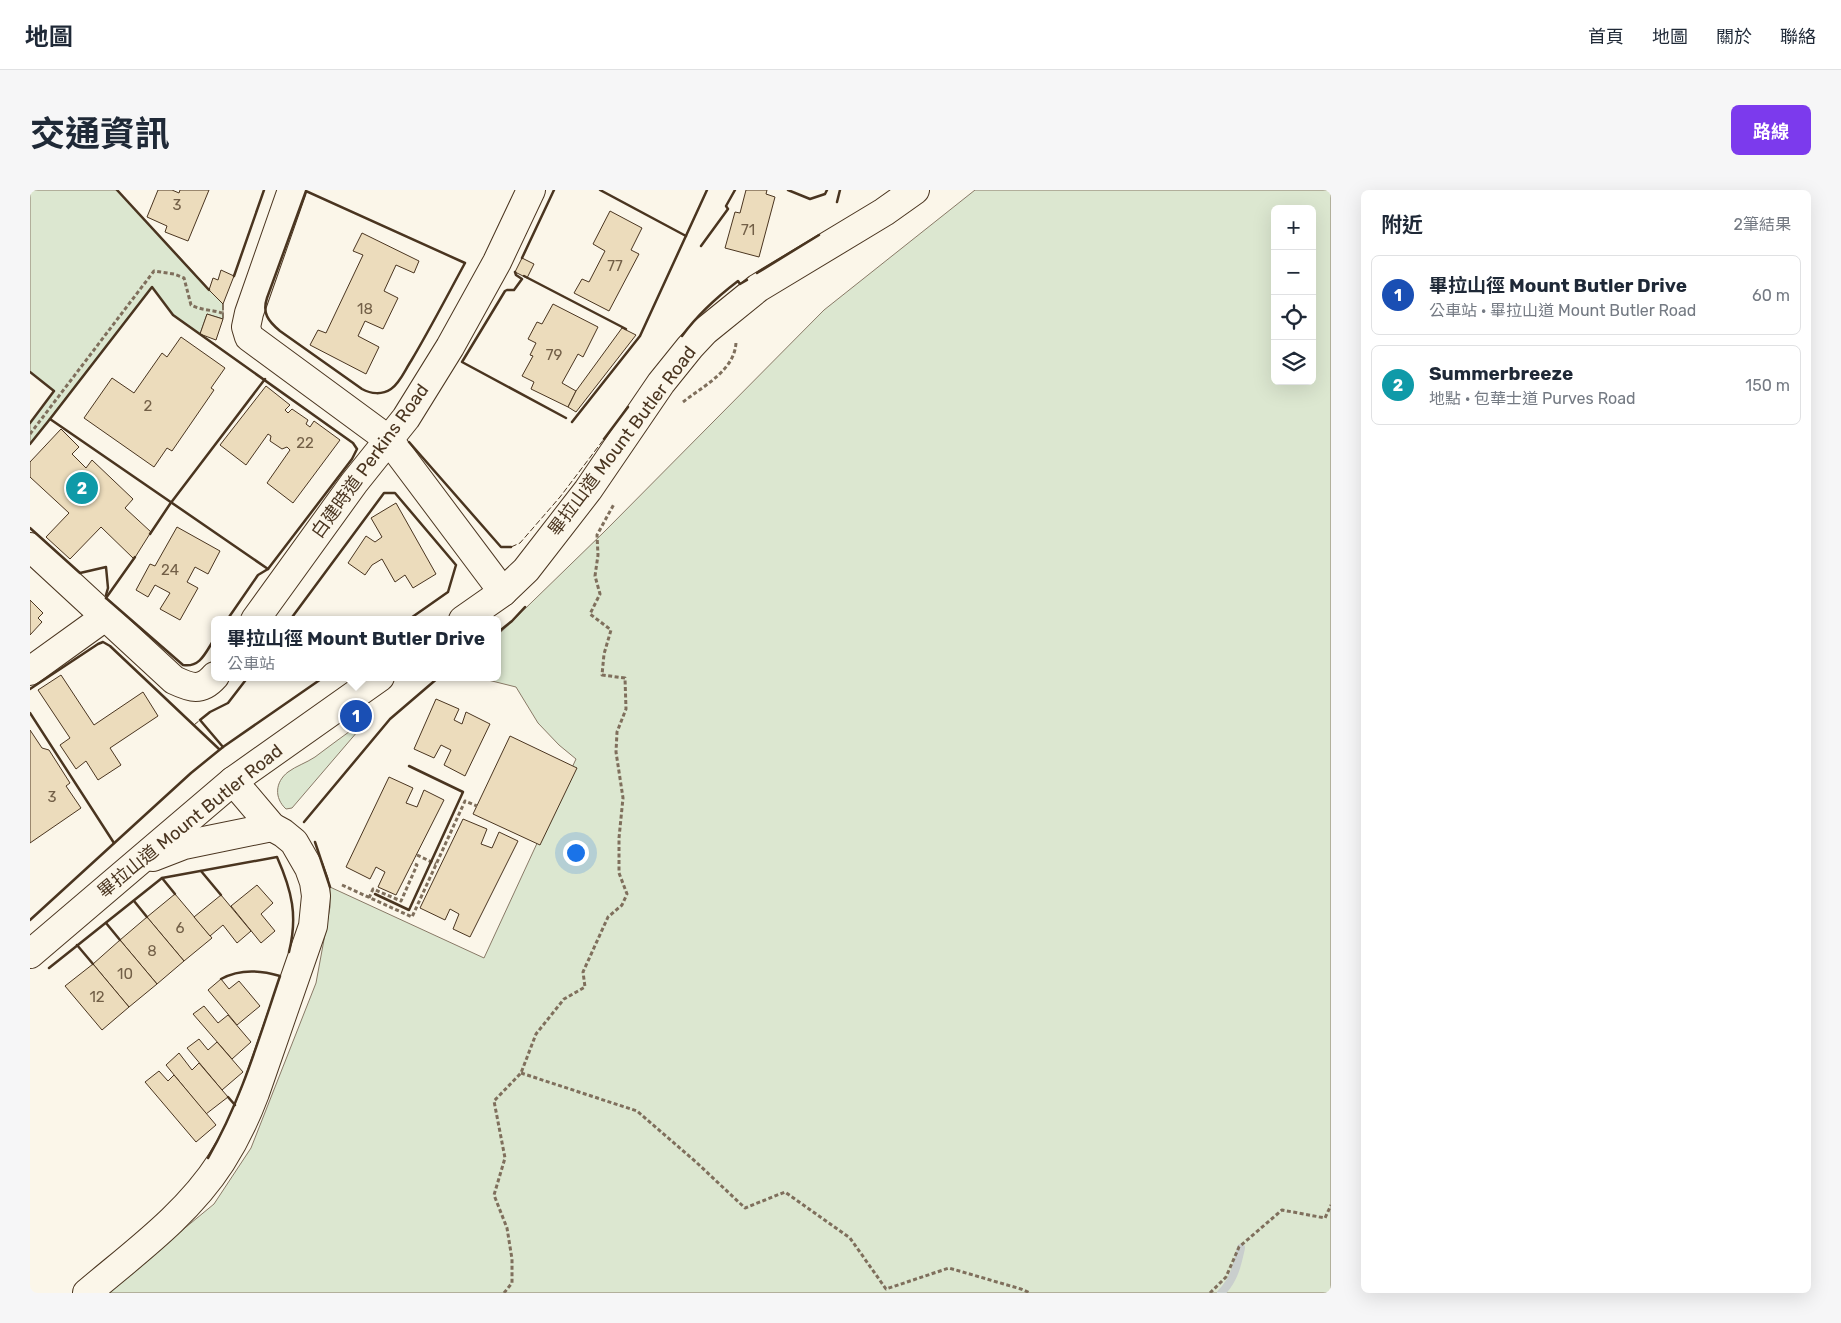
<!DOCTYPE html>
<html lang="zh-TW">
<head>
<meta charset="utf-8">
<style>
  :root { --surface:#fff; --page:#f6f6f7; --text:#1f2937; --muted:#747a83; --line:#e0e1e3; --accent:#7c3aed }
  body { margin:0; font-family:Rubik,"Noto Sans TC",sans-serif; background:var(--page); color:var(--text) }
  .controls { position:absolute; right:15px; top:15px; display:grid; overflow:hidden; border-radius:8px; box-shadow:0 5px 20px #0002 }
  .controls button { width:45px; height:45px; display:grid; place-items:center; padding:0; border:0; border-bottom:1px solid var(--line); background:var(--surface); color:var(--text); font:25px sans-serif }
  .you { position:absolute; left:545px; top:662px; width:18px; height:18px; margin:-12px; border:4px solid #fff; border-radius:50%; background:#1a73e8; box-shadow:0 0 0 8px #1a73e833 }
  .badge { display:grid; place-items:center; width:32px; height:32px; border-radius:50%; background:var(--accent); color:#fff; font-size:16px; font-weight:700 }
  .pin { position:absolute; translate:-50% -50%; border:2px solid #fff; box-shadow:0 1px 5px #0006 }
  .popup { position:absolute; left:181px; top:426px; width:290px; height:65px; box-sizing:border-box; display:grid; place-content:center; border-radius:8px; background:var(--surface); filter:drop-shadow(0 1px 4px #0005); font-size:16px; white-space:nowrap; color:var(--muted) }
  .popup b { font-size:19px; color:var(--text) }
  .popup::after { content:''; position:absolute; left:50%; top:100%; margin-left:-10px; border:10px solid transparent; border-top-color:var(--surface) }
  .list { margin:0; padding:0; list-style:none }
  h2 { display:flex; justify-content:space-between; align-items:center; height:65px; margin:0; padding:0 20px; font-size:21px }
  h2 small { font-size:16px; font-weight:400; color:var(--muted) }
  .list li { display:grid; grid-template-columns:32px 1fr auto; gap:15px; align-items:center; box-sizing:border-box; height:80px; margin:0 10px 10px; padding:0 10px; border:1px solid var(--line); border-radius:8px }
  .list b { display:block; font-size:19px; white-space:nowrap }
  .list p { margin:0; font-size:16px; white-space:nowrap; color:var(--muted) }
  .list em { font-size:16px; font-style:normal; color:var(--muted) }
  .icon { flex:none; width:28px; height:28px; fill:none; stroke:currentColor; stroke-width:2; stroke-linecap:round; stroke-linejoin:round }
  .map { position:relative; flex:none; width:1301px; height:1103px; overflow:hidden; border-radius:8px }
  header { display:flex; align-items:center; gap:30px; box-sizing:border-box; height:70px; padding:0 25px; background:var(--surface); border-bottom:1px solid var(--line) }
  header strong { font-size:24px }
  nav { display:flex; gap:28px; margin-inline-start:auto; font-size:18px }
  .intro { display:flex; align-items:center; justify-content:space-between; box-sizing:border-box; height:120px; padding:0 30px }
  h1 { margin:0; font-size:35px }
  .button { padding:12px 22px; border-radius:8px; background:var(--accent); color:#fff; font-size:18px; font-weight:700 }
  main { display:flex; gap:30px; padding:0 30px }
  aside { flex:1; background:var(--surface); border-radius:8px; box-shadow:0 5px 20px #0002 }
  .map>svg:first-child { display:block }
  .green { fill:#dce7d0; stroke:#887966; fill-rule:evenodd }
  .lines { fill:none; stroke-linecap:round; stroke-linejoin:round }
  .stream { stroke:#c9cecd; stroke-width:8 }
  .building { fill:#ecdcbc; stroke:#4a3520 }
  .minor-casing { stroke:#4a3520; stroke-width:30 }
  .path { stroke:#7f6f5c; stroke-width:3; stroke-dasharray:4 2.5; stroke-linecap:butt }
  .minor { stroke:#fbf6e9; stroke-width:28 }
  .fence { stroke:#4a3520; stroke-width:1; stroke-dasharray:6 2.5; stroke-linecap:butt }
  .wall { stroke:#4a3520; stroke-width:2.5 }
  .labels { text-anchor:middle; stroke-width:4; stroke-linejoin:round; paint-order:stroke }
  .number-label { font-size:15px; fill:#725f47 }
  .street-label { font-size:18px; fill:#4a3520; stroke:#fbf6e9 }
</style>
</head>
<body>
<header>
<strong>地圖</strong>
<nav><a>首頁</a><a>地圖</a><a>關於</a><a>聯絡</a></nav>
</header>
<div class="intro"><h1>交通資訊</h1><a class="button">路線</a></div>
<main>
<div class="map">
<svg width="1301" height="1103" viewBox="0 0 1301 1103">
  <rect width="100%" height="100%" fill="#fbf6e9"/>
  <!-- green -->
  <g class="green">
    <polygon points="0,0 87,0 193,114 193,129 177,124 170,144 143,125 122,97 0,254 0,233 24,201 0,182"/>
    <path d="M945,0H1301V1103H76L184,1014L221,958L286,793L300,717V697L454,768L546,569L529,555L508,533L486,497L446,487H467V446L575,341L794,120ZM1245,19H1282V191H1245Z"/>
    <path d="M333,532L334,534L262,618L256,619C244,608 245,592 258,582C266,576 276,573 285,567C301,555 317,543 333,532Z"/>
  </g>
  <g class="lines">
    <!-- stream -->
    <path class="stream" d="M1191,1103C1204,1090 1207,1076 1211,1058"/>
  </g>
  <!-- building -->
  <g class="building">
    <polygon points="128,0 142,0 149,3 150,0 179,0 158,51 135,42 137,36 117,27"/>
    <polygon points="716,0 737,0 736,4 745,7 729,67 695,58 705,22 710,23"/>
    <polygon points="580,21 612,38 601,60 609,64 579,121 544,103 552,89 559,92 575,61 563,54"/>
    <polygon points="332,43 389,71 384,83 366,75 354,101 368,108 353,139 335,131 328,146 349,157 336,184 280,155 288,140 296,143 333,65 323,61"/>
    <polygon points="492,68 504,74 497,88 485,82"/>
    <polygon points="191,80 204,86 193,114 179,100 183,88 188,90"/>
    <polygon points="523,114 568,137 553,167 548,164 532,193 546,201 538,217 501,199 504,192 492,186 503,166 500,165 506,153 498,149 507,132 512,134"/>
    <polygon points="177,124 193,129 186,150 170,144"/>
    <polygon points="592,138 606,145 546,222 538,217 546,201"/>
    <polygon points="151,147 195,178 181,198 184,200 142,261 137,258 124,277 54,228 82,188 104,203 132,163 137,167"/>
    <polygon points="236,196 260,215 255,220 258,223 262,219 278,230 276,234 280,237 284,231 310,250 263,313 237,293 260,260 257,257 252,259 240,251 241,246 238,244 216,275 190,255"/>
    <polygon points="31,239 49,257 42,264 56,278 62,270 103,309 95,318 121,342 104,369 71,337 40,369 16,347 39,323 0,287 0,272"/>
    <polygon points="366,313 406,384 383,398 375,385 365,392 352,369 342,375 335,385 318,373 336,346 345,352 352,347 341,328"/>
    <polygon points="147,337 190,361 178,384 165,377 157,392 168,398 150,430 130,419 140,403 125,395 118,407 106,400 120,374 125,376"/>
    <polygon points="0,410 13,423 8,428 12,432 0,445"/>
    <polygon points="31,485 64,535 113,502 128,526 80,558 91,575 68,590 56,571 46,579 30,555 40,548 8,500"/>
    <polygon points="406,509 429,519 424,530 432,534 436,522 460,534 435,586 414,575 421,560 411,555 404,568 384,559"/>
    <polygon points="0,540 12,558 19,560 40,593 36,596 51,618 0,653"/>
    <polygon points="480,546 547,578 510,655 443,624"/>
    <polygon points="359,587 383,598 376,613 387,617 394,600 414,610 366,705 348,697 355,682 346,677 340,689 316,677"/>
    <polygon points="433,629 457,639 451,654 462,658 469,642 488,651 440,747 423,739 429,724 420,719 415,730 390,718"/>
    <polygon points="227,695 243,713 231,724 245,741 231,753 201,716"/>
    <polygon points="145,704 182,748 154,771 117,727"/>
    <polygon points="191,705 221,741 207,753 193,735 180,746 164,727"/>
    <polygon points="117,727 154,771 127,794 90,750"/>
    <polygon points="90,750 127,794 99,817 63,774"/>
    <polygon points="63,774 99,817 72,840 35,796"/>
    <polygon points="191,789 199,799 209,791 230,816 207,835 178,800"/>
    <polygon points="174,816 188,833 198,825 221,852 202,869 163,824"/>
    <polygon points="169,849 178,860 187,852 213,882 192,900 157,858"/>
    <polygon points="149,863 162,880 169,873 198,907 176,924 136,875"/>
    <polygon points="129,881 138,891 144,885 186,935 166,952 115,892"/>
  </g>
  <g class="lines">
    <defs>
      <g id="minor">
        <polyline points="262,0 219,123 216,137 219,147 359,250 473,402"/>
        <path d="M0,357L144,490C161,498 171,502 185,486"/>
        <polyline points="225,430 324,293 376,228 420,157 467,72 501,0"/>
        <polyline points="433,430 473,402 496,380 558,300 631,193 660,157 675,141 728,98 854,22 885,0"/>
        <polyline points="0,481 75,427"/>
        <polyline points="123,667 154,655 242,637"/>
        <polyline points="0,764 203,591 350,487"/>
        <path d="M57,1103C104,1063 157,1025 191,972C205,950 216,927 225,903L283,736L286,706L284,692L279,678L264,652L253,643L242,637L203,591"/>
      </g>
    </defs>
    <!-- minor casing -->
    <use href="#minor" class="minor-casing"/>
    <!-- path -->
    <g class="path">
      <path d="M653,212C673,196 706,180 706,151"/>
      <path d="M0,244L124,81L144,84L154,88L161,115C170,120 183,120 192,123"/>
      <polyline points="387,665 406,674"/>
      <polyline points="312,695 382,727 435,611 447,616"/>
      <polyline points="339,708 343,699 371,711 387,675 382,673"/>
      <polyline points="491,883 607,921 666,972 715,1018 755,1002 820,1048 856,1099 919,1078 991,1099 1000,1103"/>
      <polyline points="474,1103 482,1093 482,1069 477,1038 464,1005 475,968 464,911 491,883 506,844 534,809 555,797 553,782 578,727 592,715 597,704 589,683 589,648 593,608 586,562 587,542 596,519 595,488 572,485 574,464 581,440 560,424 570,404 565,386 568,365 567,345 584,314"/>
      <polyline points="1180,1103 1196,1087 1209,1057 1252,1020 1295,1028 1301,1015"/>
    </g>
    <!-- minor -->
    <use href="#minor" class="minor"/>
    <!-- fence -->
    <g class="fence">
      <polyline points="193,114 193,129"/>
      <polyline points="481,357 490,353 530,307 574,249"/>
      <polyline points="164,535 170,530"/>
    </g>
    <!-- wall -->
    <g class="wall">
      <polyline points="87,0 179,100"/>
      <polyline points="570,0 656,46"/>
      <polyline points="758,0 780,9 795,4 797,0"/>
      <path d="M276,1L435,73C417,106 400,139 381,171C375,180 370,193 361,199C352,205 341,204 332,199L250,141C238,131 232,123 237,108Z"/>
      <polyline points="807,12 810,0"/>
      <polyline points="671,56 698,19 696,16 705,0"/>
      <polyline points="492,68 524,0"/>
      <polyline points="485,82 486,85 492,89 484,100 477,100 475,101 432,172 536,228"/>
      <polyline points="727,83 789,45"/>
      <polyline points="204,86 234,0"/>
      <polyline points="494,86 596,139"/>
      <path d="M652,146C668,124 687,107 708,91L710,94L717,90"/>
      <polyline points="0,182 24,201 0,233"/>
      <polyline points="20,229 122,97 143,125 323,253 327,259 322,269 238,379 228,385 197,430"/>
      <polyline points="542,232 610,146 677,0"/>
      <polyline points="574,249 598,217"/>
      <polyline points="379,252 471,357 481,357"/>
      <polyline points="0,254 20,229 238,379"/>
      <polyline points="0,338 50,383 76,377 78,398 76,405"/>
      <polyline points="120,344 140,314 235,189"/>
      <polyline points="76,408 105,367"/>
      <path d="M76,408L153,475C171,478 176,461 185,448"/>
      <polyline points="260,430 354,303 365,303 426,375 418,402 378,430"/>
      <polyline points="467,443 482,431 495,417"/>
      <polyline points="0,499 68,454 73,452 80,456 189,559"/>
      <polyline points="0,523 84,653"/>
      <polyline points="193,557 170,530 180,522 198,513 218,487"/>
      <polyline points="274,632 360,529 409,487"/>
      <polyline points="285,652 300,697"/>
      <polyline points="171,681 191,705"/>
      <polyline points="132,688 145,704"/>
      <polyline points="345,704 379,720 433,602 379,576"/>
      <polyline points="104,711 117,727"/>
      <polyline points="0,730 161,583 193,557 294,487"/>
      <polyline points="76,733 90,750"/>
      <polyline points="47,755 63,774"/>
      <path d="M19,778L132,688L247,667C262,701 268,726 259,762"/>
      <polyline points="198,907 205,915"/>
      <path d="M178,968C211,911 229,848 250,786C230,780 209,779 191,789"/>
    </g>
  </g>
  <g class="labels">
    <!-- number labels -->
    <g class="number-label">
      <text x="147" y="20">3</text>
      <text x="718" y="45">71</text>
      <text x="585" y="81">77</text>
      <text x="335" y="124">18</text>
      <text x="524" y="170">79</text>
      <text x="118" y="221">2</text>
      <text x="275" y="258">22</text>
      <text x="140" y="385">24</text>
      <text x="22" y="612">3</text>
      <text x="150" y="743">6</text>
      <text x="122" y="766">8</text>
      <text x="95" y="789">10</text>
      <text x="67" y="812">12</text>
    </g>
    <!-- street labels -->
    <g class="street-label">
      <text transform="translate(592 251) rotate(-53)" y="6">畢拉山道 Mount Butler Road</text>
      <text transform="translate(340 271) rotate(-54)" y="6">白建時道 Perkins Road</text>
      <text transform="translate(160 631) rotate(-39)" y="6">畢拉山道 Mount Butler Road</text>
    </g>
  </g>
</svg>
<div class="controls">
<button>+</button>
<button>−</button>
<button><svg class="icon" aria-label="locate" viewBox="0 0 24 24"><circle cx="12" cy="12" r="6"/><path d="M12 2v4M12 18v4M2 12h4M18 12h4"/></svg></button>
<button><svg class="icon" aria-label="layers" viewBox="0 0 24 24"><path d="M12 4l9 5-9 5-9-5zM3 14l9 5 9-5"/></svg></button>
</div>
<div class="you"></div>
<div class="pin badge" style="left:326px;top:526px;background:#1a4fb4">1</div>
<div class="popup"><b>畢拉山徑 Mount Butler Drive</b>公車站</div>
<div class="pin badge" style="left:52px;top:298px;background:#0f9aa8">2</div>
</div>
<aside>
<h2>附近<small>2筆結果</small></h2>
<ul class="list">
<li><span class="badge" style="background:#1a4fb4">1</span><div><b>畢拉山徑 Mount Butler Drive</b><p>公車站 · 畢拉山道 Mount Butler Road</p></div><em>60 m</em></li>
<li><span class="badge" style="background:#0f9aa8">2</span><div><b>Summerbreeze</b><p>地點 · 包華士道 Purves Road</p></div><em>150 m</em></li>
</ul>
</aside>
</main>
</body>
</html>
